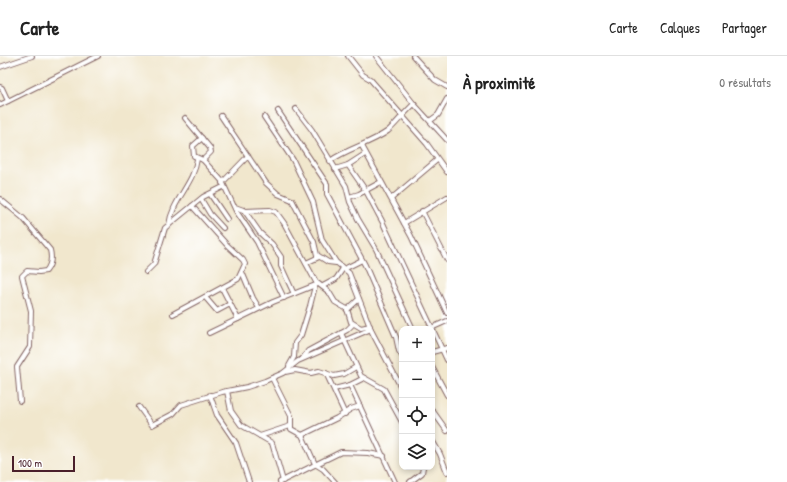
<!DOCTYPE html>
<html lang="fr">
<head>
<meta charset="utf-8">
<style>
  :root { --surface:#fff; --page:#f2f2f2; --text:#222; --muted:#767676; --line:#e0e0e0 }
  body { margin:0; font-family:"Patrick Hand",sans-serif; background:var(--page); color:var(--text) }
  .controls { position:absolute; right:12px; bottom:12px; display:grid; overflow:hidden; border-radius:8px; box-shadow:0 2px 6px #0003 }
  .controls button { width:36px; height:36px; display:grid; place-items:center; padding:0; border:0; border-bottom:1px solid var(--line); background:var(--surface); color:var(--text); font:20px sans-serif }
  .scale { position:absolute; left:12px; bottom:10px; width:63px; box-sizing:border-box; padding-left:4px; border:2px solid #4a1f2b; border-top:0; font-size:11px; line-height:14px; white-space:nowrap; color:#4a1f2b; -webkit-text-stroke:3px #fff; paint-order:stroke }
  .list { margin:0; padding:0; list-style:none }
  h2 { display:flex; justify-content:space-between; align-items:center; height:52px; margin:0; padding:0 16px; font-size:17px }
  h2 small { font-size:13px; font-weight:400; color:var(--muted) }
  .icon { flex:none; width:22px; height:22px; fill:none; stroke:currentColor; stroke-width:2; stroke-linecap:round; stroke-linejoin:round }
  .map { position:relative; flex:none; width:447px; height:426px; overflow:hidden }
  header { display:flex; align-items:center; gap:24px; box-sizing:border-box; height:56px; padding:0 20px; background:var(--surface); border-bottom:1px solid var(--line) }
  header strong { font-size:19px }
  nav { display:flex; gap:22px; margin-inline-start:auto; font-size:14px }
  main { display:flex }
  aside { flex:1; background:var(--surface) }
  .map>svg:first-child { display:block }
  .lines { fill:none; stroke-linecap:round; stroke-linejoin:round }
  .street-casing { stroke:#846564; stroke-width:6 }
  .street { stroke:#fff; stroke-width:4 }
</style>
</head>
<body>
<header>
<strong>Carte</strong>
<nav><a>Carte</a><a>Calques</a><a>Partager</a></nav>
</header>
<main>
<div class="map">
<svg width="447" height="426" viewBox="0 0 447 426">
  <rect width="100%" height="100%" fill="#fff"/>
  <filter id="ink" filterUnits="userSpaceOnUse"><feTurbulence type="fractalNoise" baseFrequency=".025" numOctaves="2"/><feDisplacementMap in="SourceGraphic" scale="8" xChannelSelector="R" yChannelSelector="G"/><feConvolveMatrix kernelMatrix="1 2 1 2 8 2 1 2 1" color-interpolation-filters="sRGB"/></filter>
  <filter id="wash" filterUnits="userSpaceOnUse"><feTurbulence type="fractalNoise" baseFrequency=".012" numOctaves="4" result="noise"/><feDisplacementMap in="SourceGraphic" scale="16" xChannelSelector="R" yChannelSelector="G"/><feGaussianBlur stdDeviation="0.9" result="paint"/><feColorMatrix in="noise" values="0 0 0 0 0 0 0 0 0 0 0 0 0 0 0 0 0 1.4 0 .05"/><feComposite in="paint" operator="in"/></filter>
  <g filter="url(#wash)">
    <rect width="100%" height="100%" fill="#f1e7cd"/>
  </g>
  <g filter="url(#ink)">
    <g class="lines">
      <defs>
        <g id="street">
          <polyline points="348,0 363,19 370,23 427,88 447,116"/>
          <polyline points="376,0 414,48 447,84"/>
          <polyline points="413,0 435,24 447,31"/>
          <polyline points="0,11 32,0"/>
          <polyline points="0,31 2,32 8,45"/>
          <polyline points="0,49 98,0"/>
          <polyline points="296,53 312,74 346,130 350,146 358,163 376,193 413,273"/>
          <polyline points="278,55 327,128 327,138 365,209 396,281 399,295 402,300"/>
          <polyline points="221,60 266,127 278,138 292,144 314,186 317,199 328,206 336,207"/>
          <polyline points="264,61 293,104 313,146 322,184 336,206 349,217 372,276 402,333"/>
          <polyline points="185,62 210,92 211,96 203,104"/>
          <polyline points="431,64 438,59 447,43"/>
          <polyline points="202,82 193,90 194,100 203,104 222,125 236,155 257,186 284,242"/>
          <polyline points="362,90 411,180 447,257"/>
          <path d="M330,105C348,92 370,88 388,75C395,69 406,55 414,48"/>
          <polyline points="348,109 366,135 382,165 447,304"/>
          <polyline points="335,113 348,109 365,98"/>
          <polyline points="222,127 248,100"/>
          <polyline points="210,138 227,163"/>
          <polyline points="349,141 359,138 381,126"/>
          <polyline points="392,142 437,104"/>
          <path d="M0,143L23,162L50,194C52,202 51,209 46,215L39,216L27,215L22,220L31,255L30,291L17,311L20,345"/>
          <polyline points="201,143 210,158 223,172"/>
          <polyline points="235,151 246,155 270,154 276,156 284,167 316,226 329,236 335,246 347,253 351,266 361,272 370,270"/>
          <polyline points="244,154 260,177 272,188 281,201 281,210 294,238"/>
          <polyline points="422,155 447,204"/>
          <polyline points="404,167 447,141"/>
          <path d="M169,169C172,144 194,128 197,103"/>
          <polyline points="306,207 319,201"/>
          <polyline points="146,216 154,208 165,172 203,141 223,131"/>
          <polyline points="242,216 253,242 259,252"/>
          <polyline points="323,230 336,223 342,214 362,204"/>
          <polyline points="222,232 238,263"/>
          <polyline points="205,241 217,255 230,248"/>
          <polyline points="347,254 359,243"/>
          <polyline points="173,258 238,223 245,208 243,204 227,189 192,150"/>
          <polyline points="429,273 447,265"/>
          <polyline points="209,277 273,246 318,228"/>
          <polyline points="341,277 361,320 384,333 402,366"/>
          <polyline points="432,296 447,292"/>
          <polyline points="303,302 308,295 347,274 353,268"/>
          <polyline points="289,310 294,301 295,287 301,279 310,250 315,230"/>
          <polyline points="432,311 447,339"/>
          <polyline points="285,316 295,314 311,317 319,315 334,320 344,318 356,311"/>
          <polyline points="326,317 345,358"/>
          <polyline points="272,322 291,360 291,373 302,379 315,408 323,413 335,426"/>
          <polyline points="350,329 395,426"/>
          <polyline points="334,333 350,329 364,322"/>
          <polyline points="227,335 231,355 241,369 272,387 283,425"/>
          <polyline points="210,339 217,359 236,387 249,426"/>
          <polyline points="139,351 152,369 173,358 181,349 222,336 247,331 265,325 283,317 298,305 371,273"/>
          <polyline points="432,354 447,375"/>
          <polyline points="302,379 337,362 351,353 360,350"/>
          <polyline points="260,380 290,370"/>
          <polyline points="432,384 440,398 447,416"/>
          <polyline points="280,426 341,396 368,397 384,400"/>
          <polyline points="410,426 422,417 423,411"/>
        </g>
      </defs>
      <!-- street casing -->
      <use href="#street" class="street-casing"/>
      <!-- street -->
      <use href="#street" class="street"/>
    </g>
  </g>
</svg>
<div class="controls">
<button>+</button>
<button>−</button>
<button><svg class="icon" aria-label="locate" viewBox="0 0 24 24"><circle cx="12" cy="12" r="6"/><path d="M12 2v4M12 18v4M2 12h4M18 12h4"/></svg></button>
<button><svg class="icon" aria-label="layers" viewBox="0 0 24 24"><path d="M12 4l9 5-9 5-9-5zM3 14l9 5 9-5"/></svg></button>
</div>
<div class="scale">100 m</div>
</div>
<aside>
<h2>À proximité<small>0 résultats</small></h2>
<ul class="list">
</ul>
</aside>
</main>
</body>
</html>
